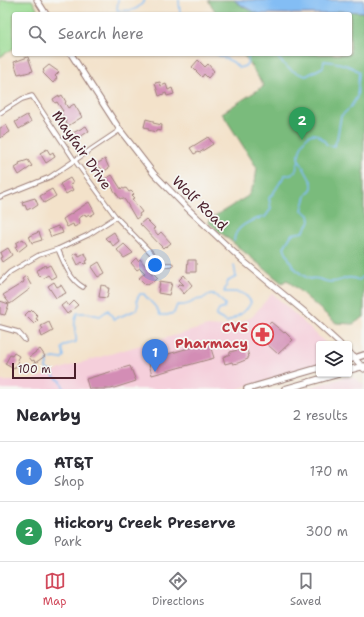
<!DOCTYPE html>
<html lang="en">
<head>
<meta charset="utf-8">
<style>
  :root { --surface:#fff; --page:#f2f2f3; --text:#2b2b33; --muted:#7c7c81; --line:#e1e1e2; --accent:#d1495b }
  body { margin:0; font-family:"Shantell Sans",sans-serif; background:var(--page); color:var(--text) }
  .controls { position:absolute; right:12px; bottom:12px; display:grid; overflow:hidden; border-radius:4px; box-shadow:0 1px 3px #0004 }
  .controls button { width:36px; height:36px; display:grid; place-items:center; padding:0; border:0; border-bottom:1px solid var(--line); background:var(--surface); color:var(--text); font:20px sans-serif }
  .scale { position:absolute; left:12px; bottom:10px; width:64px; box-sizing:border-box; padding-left:4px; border:2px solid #4a1f2b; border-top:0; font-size:11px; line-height:14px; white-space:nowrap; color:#4a1f2b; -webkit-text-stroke:3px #f6f6f2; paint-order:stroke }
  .you { position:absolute; left:155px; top:265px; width:14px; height:14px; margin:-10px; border:3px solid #fff; border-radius:50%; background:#1a73e8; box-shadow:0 0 0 6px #1a73e833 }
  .badge { display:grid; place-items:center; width:26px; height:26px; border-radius:50%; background:var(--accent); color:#fff; font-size:13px; font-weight:700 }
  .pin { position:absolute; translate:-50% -33px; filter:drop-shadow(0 1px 2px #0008) }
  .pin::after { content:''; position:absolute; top:21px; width:14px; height:12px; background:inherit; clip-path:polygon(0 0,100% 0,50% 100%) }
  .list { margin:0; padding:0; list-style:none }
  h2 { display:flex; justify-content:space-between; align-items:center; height:52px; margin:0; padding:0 16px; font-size:17px }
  h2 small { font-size:13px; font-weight:400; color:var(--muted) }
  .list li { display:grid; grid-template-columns:26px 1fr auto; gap:12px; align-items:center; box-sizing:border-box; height:60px; padding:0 16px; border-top:1px solid var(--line) }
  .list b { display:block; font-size:15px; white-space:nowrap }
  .list p { margin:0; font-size:13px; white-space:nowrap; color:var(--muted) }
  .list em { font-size:13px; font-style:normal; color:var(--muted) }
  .icon { flex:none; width:22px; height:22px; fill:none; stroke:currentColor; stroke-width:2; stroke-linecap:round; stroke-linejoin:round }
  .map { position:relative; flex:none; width:364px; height:389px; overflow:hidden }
  .search { position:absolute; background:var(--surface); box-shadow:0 1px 3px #0004; left:12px; right:12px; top:12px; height:44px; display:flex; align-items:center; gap:10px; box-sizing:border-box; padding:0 14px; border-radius:4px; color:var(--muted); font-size:15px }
  .sheet { height:172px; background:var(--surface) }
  nav { display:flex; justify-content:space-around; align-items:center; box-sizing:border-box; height:56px; border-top:1px solid var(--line); background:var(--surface); font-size:11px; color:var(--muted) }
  nav a { display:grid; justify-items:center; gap:2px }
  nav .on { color:var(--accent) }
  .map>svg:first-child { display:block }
  .built { fill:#f5cfdb }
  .green { fill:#99db92; stroke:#727d5e }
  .forest { fill:#7abb7c; stroke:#626d54 }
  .water { fill:#83bdf4; stroke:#666e90 }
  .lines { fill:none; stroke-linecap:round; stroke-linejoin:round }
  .stream { stroke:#83bdf4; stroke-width:1.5 }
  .building { fill:#d38db5 }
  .street-casing { stroke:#9e807a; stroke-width:5.5 }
  .secondary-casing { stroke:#9e807a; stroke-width:7 }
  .primary-casing { stroke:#9e807a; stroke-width:8 }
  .street { stroke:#fff; stroke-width:3.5 }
  .secondary { stroke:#fff; stroke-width:5 }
  .primary { stroke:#fff; stroke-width:5.5 }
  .labels { text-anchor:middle; stroke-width:3.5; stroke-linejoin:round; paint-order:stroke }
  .street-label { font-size:14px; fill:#4a1f2b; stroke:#f6f6f2 }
  .health-label { font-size:14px; font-weight:bold; fill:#be3a42; stroke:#f6f6f2; text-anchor:end }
</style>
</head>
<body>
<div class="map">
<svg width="364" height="389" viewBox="0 0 364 389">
  <rect width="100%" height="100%" fill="#f6f6f2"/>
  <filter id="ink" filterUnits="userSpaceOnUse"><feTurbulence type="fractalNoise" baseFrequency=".025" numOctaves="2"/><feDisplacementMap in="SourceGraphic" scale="8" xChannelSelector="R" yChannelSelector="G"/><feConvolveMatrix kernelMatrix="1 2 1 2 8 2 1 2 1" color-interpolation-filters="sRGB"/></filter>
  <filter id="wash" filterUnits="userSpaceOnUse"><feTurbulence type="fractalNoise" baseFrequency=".012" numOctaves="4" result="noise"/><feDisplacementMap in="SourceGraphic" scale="16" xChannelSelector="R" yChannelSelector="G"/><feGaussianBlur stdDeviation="0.9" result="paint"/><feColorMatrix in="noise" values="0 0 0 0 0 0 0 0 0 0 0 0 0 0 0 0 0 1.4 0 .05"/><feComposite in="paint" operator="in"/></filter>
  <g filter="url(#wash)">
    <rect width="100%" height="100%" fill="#f3e2ca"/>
    <!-- built -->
    <g class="built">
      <polygon points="272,293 327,344 319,344 319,365 237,389 0,389 0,381 30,381 66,367 134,347 208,326 223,327 239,323 252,317"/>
      <polygon points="345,377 352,377 356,379 364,385 364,389 304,389"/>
    </g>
    <!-- green -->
    <polygon class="green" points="0,0 32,0 40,14 14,14 14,48 0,57"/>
    <!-- forest -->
    <g class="forest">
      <polygon points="208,0 234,0 244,7 259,14 217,14"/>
      <polygon points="338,11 364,12 364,317 353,324 336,323 287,280 282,283 209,223 210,219 248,196 255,182 257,168 222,113 264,86 243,54 350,54 350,14 327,14"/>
    </g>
    <!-- water -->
    <polygon class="water" points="234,0 364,0 364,12 338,11 327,14 259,14 244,7"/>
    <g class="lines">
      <!-- stream -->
      <g class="stream">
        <path d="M118,0L117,10C131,11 136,12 145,0"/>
        <polyline points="179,0 180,14"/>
        <polyline points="216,54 233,62 239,68 245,66 248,62 248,54"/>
        <path d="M275,54C285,67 290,71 306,76L323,67L324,61C337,62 349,64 359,72L357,97L350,108L341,116L337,139L334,146L327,145C312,122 302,139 298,158L312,183V188L306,196L302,210L309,215L310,221L303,232L292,234L284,247C289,261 295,273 310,279C318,276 323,282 331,282C344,282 344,274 359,280L364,276"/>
        <path d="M234,241C234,226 253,219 265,217L271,209L269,198C276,191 279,183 285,175H291L296,170L299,160"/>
        <path d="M64,389L61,381L54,377L53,371H49L46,368L48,360L54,358L61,359L64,356L62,348L65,345L76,342C77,337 75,335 75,331C74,325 75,319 77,313H86L100,316L108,310L114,319L136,310L138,305L137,299L140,294H144C149,302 157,305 160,315H167L174,313L177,305C184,306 189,305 195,300L202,299L208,295H215L225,304L224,308L219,310L216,316L227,322C236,317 247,312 251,302C244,290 236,292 224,292L228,281L236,277L234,265"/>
      </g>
    </g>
    <g id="blocks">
      <!-- building -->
      <g class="building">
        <polygon points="28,57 33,71 22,74 22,73 18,74 14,62"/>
        <polygon points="198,60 205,67 208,64 214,71 208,78 204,74 202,77 192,67"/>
        <polygon points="49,65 59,72 55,76 57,78 53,83 43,73 44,71 43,70"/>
        <polygon points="160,82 161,86 166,84 168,90 172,88 174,94 167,96 166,93 159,96 155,83"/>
        <polygon points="59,95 59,97 62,95 66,102 65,103 68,108 74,104 82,117 68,126 61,112 63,111 57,102 55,103 53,99"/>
        <polygon points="27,115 31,122 19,129 15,122"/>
        <polygon points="146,119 153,121 153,123 162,125 161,131 156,130 156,132 148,130 148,128 144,127"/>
        <polygon points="6,125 10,132 0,138 0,128"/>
        <polygon points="86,126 89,131 77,139 73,133"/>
        <polygon points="208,137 213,144 199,153 198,152 194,154 190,148"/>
        <polygon points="47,149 50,154 53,152 55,157 46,163 40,153"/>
        <polygon points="105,159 109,168 103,172 100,167 97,169 95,165"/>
        <polygon points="28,160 32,166 19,175 15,168 20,165 19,163"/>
        <polygon points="112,175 121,189 122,188 124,189 126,188 129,192 131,191 134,194 132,196 134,198 132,199 142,212 139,214 140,216 136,219 125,200 122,198 120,199 109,183 108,184 105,179"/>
        <polygon points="70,178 73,183 70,185 73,190 66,194 60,184"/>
        <polygon points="52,189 56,196 44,203 40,196"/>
        <polygon points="35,198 38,205 32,209 31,208 27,210 25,205 23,206 22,202"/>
        <polygon points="89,202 95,213 90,216 89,214 86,216 85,214 78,219 80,224 74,227 73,224 67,227 63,219"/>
        <polygon points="146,219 155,228 153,229 158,235 161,232 171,243 166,247 165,246 163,248 140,224"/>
        <polygon points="58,226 59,229 61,228 63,233 51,237 48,230"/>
        <polygon points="39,232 42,240 32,243 29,236"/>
        <polygon points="114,232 119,241 113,246 109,240 108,241 105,238"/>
        <polygon points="23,239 27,245 18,252 15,247 17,246 16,243"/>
        <polygon points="124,244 133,253 124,258 117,250"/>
        <polygon points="8,248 12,255 2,262 0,258 2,257 0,253"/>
        <polygon points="77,253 79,256 85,253 88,260 86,261 87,263 84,264 82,262 78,265 73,255"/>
        <polygon points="136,258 138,261 140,259 152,274 153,273 158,278 154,282 153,281 148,285 147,283 146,285 139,278 145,273 140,268 137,270 131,263"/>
        <polygon points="188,260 196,260 196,272 187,272"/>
        <polygon points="99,262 105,273 98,277 91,267"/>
        <polygon points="45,265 46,267 50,265 56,276 51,279 48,275 43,278 41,276 40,277 36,271"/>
        <polygon points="184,275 192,285 184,294 177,286 179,284 184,285 179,280"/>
        <polygon points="26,276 31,285 29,287 30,289 10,304 3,295 24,282 22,279"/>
        <polygon points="160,281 172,283 169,295 158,293"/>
        <polygon points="54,282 57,287 61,285 66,293 56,298 48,286"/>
        <polygon points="101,285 107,286 107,288 109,288 107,298 99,297"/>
        <polygon points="0,301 9,304 5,315 0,314"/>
        <polygon points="74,301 78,305 67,314 61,306 66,302 69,306"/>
        <polygon points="32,310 38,316 36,319 38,320 34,324 25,315 29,311 30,312"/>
        <polygon points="49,322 53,331 42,337 40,331 43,329 41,326"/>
        <polygon points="271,322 284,333 285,332 293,340 278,354 258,336"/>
        <polygon points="209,342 214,358 152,375 148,360"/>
        <polygon points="245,348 246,350 247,350 249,357 248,357 248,359 238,363 233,364 232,362 225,364 223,357 230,354 230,352"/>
        <polygon points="40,349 45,356 35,363 34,360 32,361 29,357"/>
        <polygon points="14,353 19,356 17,360 19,362 14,369 5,364 10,355 12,356"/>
        <polygon points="130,366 136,381 111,389 89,389 86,379"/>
      </g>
    </g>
  </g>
  <g filter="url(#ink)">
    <use href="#blocks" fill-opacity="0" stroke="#9e807a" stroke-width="1"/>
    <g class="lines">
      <defs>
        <g id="street">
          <polyline points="0,113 22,99 32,96 75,161 116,217 163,265 171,265"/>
          <polyline points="0,197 50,177 120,130"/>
          <path d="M58,249C64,263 70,280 83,287"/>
          <polyline points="0,282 10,272 39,255 58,249 88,235 116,217"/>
          <polyline points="0,327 18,332 25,340"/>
        </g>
        <g id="secondary">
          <polyline points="37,0 46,14"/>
          <polyline points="71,54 120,130 154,174 186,207 242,260 306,313 340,344"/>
          <polyline points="349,352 364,369"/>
        </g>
        <g id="primary">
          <polyline points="349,360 364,355"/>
          <polyline points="349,370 364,366"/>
          <polyline points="247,389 319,368"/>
          <polyline points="285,389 338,374"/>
        </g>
      </defs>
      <!-- street casing -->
      <use href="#street" class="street-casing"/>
      <!-- secondary casing -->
      <use href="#secondary" class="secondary-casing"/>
      <!-- primary casing -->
      <use href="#primary" class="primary-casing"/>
      <!-- street -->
      <use href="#street" class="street"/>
      <!-- secondary -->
      <use href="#secondary" class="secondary"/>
      <!-- primary -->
      <use href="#primary" class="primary"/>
    </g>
  </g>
  <!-- icons -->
  <defs>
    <symbol id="pharmacy-ring" viewBox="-11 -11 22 22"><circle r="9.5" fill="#f6f6f2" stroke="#e0444e" stroke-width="1.5"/><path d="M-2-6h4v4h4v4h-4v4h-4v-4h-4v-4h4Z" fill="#e0444e"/></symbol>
  </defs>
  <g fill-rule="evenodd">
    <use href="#pharmacy-ring" x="250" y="322" width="25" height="25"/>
  </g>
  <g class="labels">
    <!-- street labels -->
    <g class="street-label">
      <text transform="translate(82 150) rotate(55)" y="5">Mayfair Drive</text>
      <text transform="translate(200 203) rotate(44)" y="5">Wolf Road</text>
    </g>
    <!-- health labels -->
    <g class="health-label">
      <text x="248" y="332">CVS<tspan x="248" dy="16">Pharmacy</tspan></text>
    </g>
  </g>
</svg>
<div class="controls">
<button><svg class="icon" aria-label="layers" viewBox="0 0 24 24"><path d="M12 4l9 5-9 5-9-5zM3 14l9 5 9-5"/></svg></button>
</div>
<div class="scale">100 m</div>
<div class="you"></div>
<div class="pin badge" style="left:155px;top:372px;background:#3f7fe0">1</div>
<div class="pin badge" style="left:302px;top:140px;background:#2e9e5b">2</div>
<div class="search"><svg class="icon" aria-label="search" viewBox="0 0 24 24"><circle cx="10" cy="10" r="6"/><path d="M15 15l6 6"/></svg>Search here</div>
</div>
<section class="sheet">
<h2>Nearby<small>2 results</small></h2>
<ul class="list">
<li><span class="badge" style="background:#3f7fe0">1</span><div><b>AT&amp;T</b><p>Shop</p></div><em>170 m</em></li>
<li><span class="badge" style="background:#2e9e5b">2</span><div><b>Hickory Creek Preserve</b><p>Park</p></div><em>300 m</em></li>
</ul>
</section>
<nav>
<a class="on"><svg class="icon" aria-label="map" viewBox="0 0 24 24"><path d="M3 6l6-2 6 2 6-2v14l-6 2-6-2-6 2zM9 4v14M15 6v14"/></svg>Map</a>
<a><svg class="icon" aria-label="directions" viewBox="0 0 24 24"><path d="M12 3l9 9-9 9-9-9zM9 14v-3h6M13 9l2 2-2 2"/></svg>Directions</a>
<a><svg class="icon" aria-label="saved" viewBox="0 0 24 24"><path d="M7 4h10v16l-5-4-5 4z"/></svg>Saved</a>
</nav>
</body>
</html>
